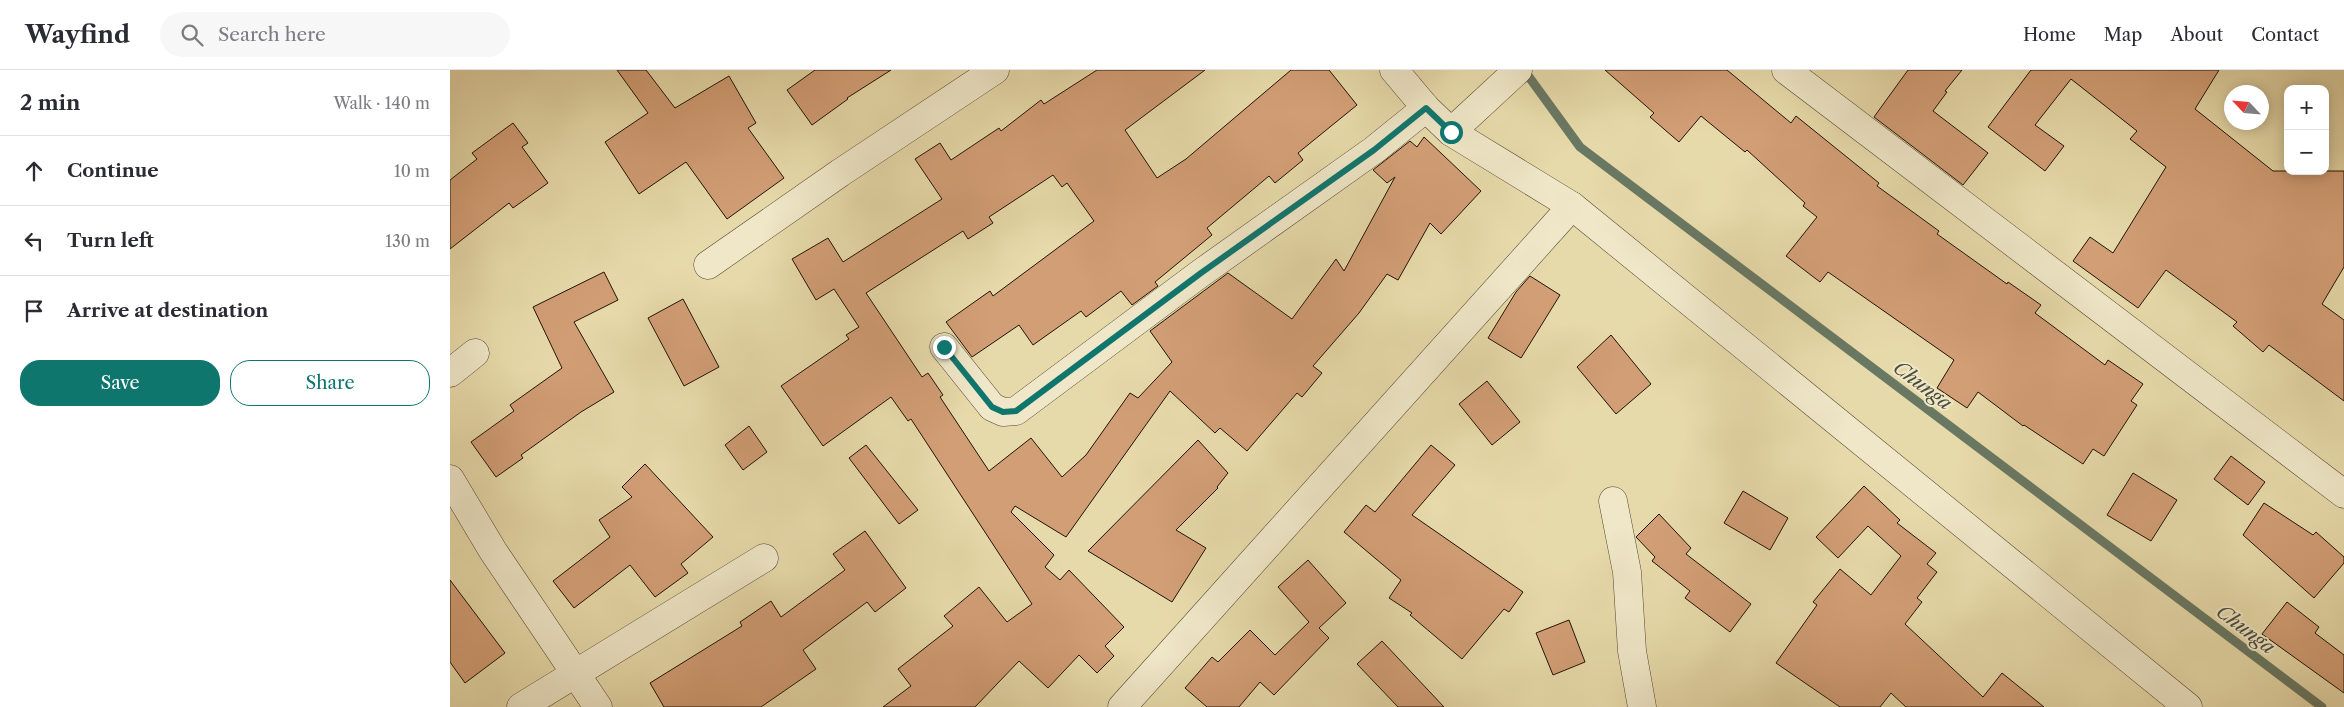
<!DOCTYPE html>
<html lang="en">
<head>
<meta charset="utf-8">
<style>
  :root { --surface:#fff; --page:#f7f7f7; --text:#2b2b33; --muted:#7c7c81; --line:#e1e1e2; --accent:#0f766e }
  body { margin:0; font-family:"Libre Caslon Text",serif; background:var(--page); color:var(--text) }
  .controls { position:absolute; right:15px; top:15px; display:grid; overflow:hidden; border-radius:10px; box-shadow:0 2px 12px #0003 }
  .controls button { width:45px; height:45px; display:grid; place-items:center; padding:0; border:0; border-bottom:1px solid var(--line); background:var(--surface); color:var(--text); font:25px sans-serif }
  .compass { position:absolute; left:1774px; top:15px; width:45px; height:45px; border-radius:50%; background:var(--surface); box-shadow:0 2px 12px #0003; rotate:296deg }
  .stop { position:absolute; width:15px; height:15px; margin:-11px; border:4px solid #0f766e; border-radius:50%; background:#fff }
  .stop.end { background:#0f766e; border-color:#fff; box-shadow:0 1px 5px #0008 }
  .list { margin:0; padding:0; list-style:none }
  h2 { display:flex; justify-content:space-between; align-items:center; height:65px; margin:0; padding:0 20px; font-size:21px }
  h2 small { font-size:16px; font-weight:400; color:var(--muted) }
  .list li { display:grid; grid-template-columns:32px 1fr auto; gap:15px; align-items:center; box-sizing:border-box; height:70px; padding:0 20px; border-top:1px solid var(--line) }
  .list b { display:block; font-size:19px; white-space:nowrap }
  .list em { font-size:16px; font-style:normal; color:var(--muted) }
  .actions { display:flex; gap:10px; padding:15px 20px }
  .actions a { flex:1; padding:11px 0; border:1px solid var(--accent); border-radius:20px; text-align:center; font-size:18px; color:var(--accent) }
  .actions .main { background:var(--accent); color:#fff }
  .icon { flex:none; width:28px; height:28px; fill:none; stroke:currentColor; stroke-width:2; stroke-linecap:round; stroke-linejoin:round }
  .map { position:relative; flex:none; width:1894px; height:637px; overflow:hidden }
  header { display:flex; align-items:center; gap:30px; box-sizing:border-box; height:70px; padding:0 25px; background:var(--surface); border-bottom:1px solid var(--line) }
  header strong { font-size:24px }
  nav { display:flex; gap:28px; margin-inline-start:auto; font-size:18px }
  .search { width:350px; height:45px; background:var(--page); display:flex; align-items:center; gap:12px; box-sizing:border-box; padding:0 18px; border-radius:28px; color:var(--muted); font-size:19px }
  main { display:flex }
  aside { flex:1; background:var(--surface) }
  .map>svg:first-child { display:block }
  .lines { fill:none; stroke-linecap:round; stroke-linejoin:round }
  .stream { stroke:#697863; stroke-width:9 }
  .building { fill:#d29e76; stroke:#221304 }
  .street-casing { stroke:#53452e; stroke-width:29 }
  .street { stroke:#efe7c8; stroke-width:28 }
  .route { stroke:#0f766e; stroke-width:6 }
  .labels { text-anchor:middle; stroke-width:4; stroke-linejoin:round; paint-order:stroke }
  .water-label { font-size:19px; font-style:italic; fill:#4b4e3c; stroke:#efe7c8 }
</style>
</head>
<body>
<header>
<strong>Wayfind</strong>
<div class="search"><svg class="icon" aria-label="search" viewBox="0 0 24 24"><circle cx="10" cy="10" r="6"/><path d="M15 15l6 6"/></svg>Search here</div>
<nav><a>Home</a><a>Map</a><a>About</a><a>Contact</a></nav>
</header>
<main>
<aside>
<h2>2 min<small>Walk · 140 m</small></h2>
<ul class="list">
<li><svg class="icon" aria-label="ahead" viewBox="0 0 24 24"><path d="M12 20V5M6 11l6-6 6 6"/></svg><div><b>Continue</b></div><em>10 m</em></li>
<li><svg class="icon" aria-label="left" viewBox="0 0 24 24"><path d="M17 20v-9H6M10 6l-5 5 5 5"/></svg><div><b>Turn left</b></div><em>130 m</em></li>
<li><svg class="icon" aria-label="arrive" viewBox="0 0 24 24"><path d="M6 21V4h12l-3 4 3 4H6"/></svg><div><b>Arrive at destination</b></div></li>
</ul>
<div class="actions"><a class="main">Save</a><a>Share</a></div>
</aside>
<div class="map">
<svg width="1894" height="637" viewBox="0 0 1894 637">
  <rect width="100%" height="100%" fill="#e7daaa"/>
  <filter id="stains"><feTurbulence type="fractalNoise" baseFrequency=".004" numOctaves="4"/><feColorMatrix values="0 0 0 0 .2 0 0 0 0 .09 0 0 0 0 .02 0 0 0 .5 -.17"/></filter>
  <radialGradient id="worn" r=".72"><stop offset=".6" stop-color="#630" stop-opacity="0"/><stop offset="1" stop-color="#630" stop-opacity=".3"/></radialGradient>
  <g class="lines">
    <!-- stream -->
    <polyline class="stream" points="1074,0 1130,77 1872,637"/>
  </g>
  <!-- building -->
  <g class="building">
    <polygon points="167,0 196,0 225,38 279,6 306,53 298,58 334,108 277,149 236,92 189,124 155,72 198,43"/>
    <polygon points="365,0 441,0 397,28 398,29 362,55 337,20"/>
    <polygon points="647,0 755,0 675,60 707,108 736,89 841,0 879,0 907,35 848,83 853,90 825,113 819,106 757,158 762,165 705,212 708,216 682,235 671,221 636,247 631,241 583,275 569,255 522,287 496,252 540,221 543,226 644,151 617,113 612,117 603,105 539,147 543,153 518,169 513,161 416,223 472,307 478,303 493,325 490,327 539,401 581,368 612,407 636,385 680,323 688,328 722,292 700,261 778,203 842,249 886,189 894,201 945,107 937,113 923,100 960,71 967,77 974,67 1031,121 991,164 980,153 948,210 937,204 909,243 863,296 872,303 852,327 847,323 797,381 770,358 765,363 720,321 616,467 565,436 561,442 604,485 595,497 610,510 619,500 674,557 655,576 664,586 647,603 629,585 598,618 569,591 525,637 433,637 461,616 448,599 503,556 494,546 529,517 557,552 582,534 461,349 458,351 441,327 373,376 331,316 399,269 396,265 409,257 384,219 366,230 342,189 378,168 393,192 492,129 465,89 490,73 501,90 549,58 551,61 591,30 594,34"/>
    <polygon points="1155,0 1277,0 1341,53 1346,46 1429,113 1427,116 1489,161 1487,164 1557,214 1558,212 1591,235 1585,243 1655,295 1658,290 1693,314 1681,331 1687,335 1654,386 1643,379 1633,394 1574,355 1573,356 1528,322 1517,338 1487,318 1504,290 1378,202 1370,212 1336,186 1367,147 1353,136 1355,133 1297,80 1295,82 1251,46 1229,72 1200,47 1204,43"/>
    <polygon points="1458,0 1512,0 1495,21 1497,22 1483,41 1538,83 1513,115 1424,47"/>
    <polygon points="1581,0 1769,0 1745,39 1823,101 1894,101 1894,197 1872,234 1894,250 1894,331 1819,275 1813,282 1783,256 1787,252 1716,200 1688,238 1623,191 1640,167 1663,183 1716,97 1680,69 1687,61 1621,9 1585,55 1614,76 1595,101 1538,57"/>
    <polygon points="63,53 78,73 72,77 98,113 63,138 59,133 0,179 0,110 27,89 22,83"/>
    <polygon points="154,202 168,230 124,252 164,322 131,342 71,385 73,388 46,407 21,372 64,341 60,335 112,298 83,237"/>
    <polygon points="1080,206 1110,225 1071,288 1038,268 1066,222"/>
    <polygon points="233,229 269,297 234,316 198,248"/>
    <polygon points="1161,265 1201,314 1166,344 1127,297"/>
    <polygon points="1037,311 1070,352 1042,375 1009,334"/>
    <polygon points="299,356 317,382 293,400 275,375"/>
    <polygon points="748,370 778,403 767,417 768,418 726,460 756,478 722,532 638,481"/>
    <polygon points="416,375 468,440 449,454 399,388"/>
    <polygon points="981,375 1005,395 962,445 1073,522 1059,542 1054,539 1012,589 960,545 962,543 939,528 951,510 894,462 916,435 925,442"/>
    <polygon points="1781,386 1815,412 1798,435 1764,409"/>
    <polygon points="195,394 263,467 231,494 238,503 205,527 180,495 124,538 103,511 160,467 149,450 182,427 172,417"/>
    <polygon points="1683,403 1727,430 1701,471 1657,445"/>
    <polygon points="1414,416 1450,450 1447,453 1486,483 1477,494 1487,502 1467,528 1472,532 1455,554 1533,627 1552,603 1594,637 1456,637 1441,623 1430,637 1390,637 1326,593 1367,535 1363,532 1390,499 1421,525 1451,486 1418,456 1388,488 1366,467"/>
    <polygon points="1293,421 1338,448 1320,480 1274,453"/>
    <polygon points="1814,433 1863,465 1866,462 1894,487 1894,493 1864,528 1793,465"/>
    <polygon points="1209,444 1241,478 1236,484 1301,534 1280,562 1235,528 1240,521 1202,491 1205,487 1186,467"/>
    <polygon points="415,461 456,518 425,542 417,532 353,580 366,599 311,637 214,637 200,613 292,556 290,552 321,531 331,547 395,500 383,484"/>
    <polygon points="858,490 896,533 869,558 879,568 824,625 810,612 789,637 757,637 735,618 762,587 768,592 800,560 825,585 859,552 828,517"/>
    <polygon points="0,510 55,583 15,613 0,592"/>
    <polygon points="1837,532 1869,557 1865,563 1894,585 1894,623 1812,564"/>
    <polygon points="1119,550 1135,592 1103,605 1086,563"/>
    <polygon points="932,571 994,637 948,637 907,594"/>
  </g>
  <g class="lines">
    <defs>
      <g id="street">
        <polyline points="944,0 976,38 1001,62 1122,136 1738,637"/>
        <polyline points="1336,0 1894,424"/>
        <polyline points="1001,62 1068,0"/>
        <polyline points="258,195 390,103 545,0"/>
        <polyline points="494,277 542,337 553,342 566,341 751,203 924,80 976,38"/>
        <polyline points="0,303 25,283"/>
        <polyline points="0,409 43,481 148,637"/>
        <polyline points="1163,431 1177,502 1182,581 1192,637"/>
        <polyline points="71,637 314,488"/>
        <polyline points="672,637 1122,136"/>
      </g>
    </defs>
    <!-- street casing -->
    <use href="#street" class="street-casing"/>
    <!-- street -->
    <use href="#street" class="street"/>
  </g>
  <g class="lines">
    <!-- route -->
    <polyline class="route" points="494,277 542,337 553,342 566,341 751,203 924,80 976,38 1001,62"/>
  </g>
  <g class="labels">
    <!-- water labels -->
    <g class="water-label">
      <text transform="translate(1473 315) rotate(37)" y="7">Chunga</text>
      <text transform="translate(1796 559) rotate(37)" y="7">Chunga</text>
    </g>
  </g>
  <rect width="100%" height="100%" filter="url(#stains)"/>
  <rect width="100%" height="100%" fill="url(#worn)"/>
</svg>
<div class="controls">
<button>+</button>
<button>−</button>
</div>
<svg class="compass" viewBox="-18 -18 36 36"><path d="M0-13l5 13h-10z" fill="#e53935"/><path d="M0 13l5-13h-10z" fill="#7c7c81"/></svg>
<div class="stop" style="left:1001px;top:62px"></div>
<div class="stop end" style="left:494px;top:277px"></div>
</div>
</main>
</body>
</html>
